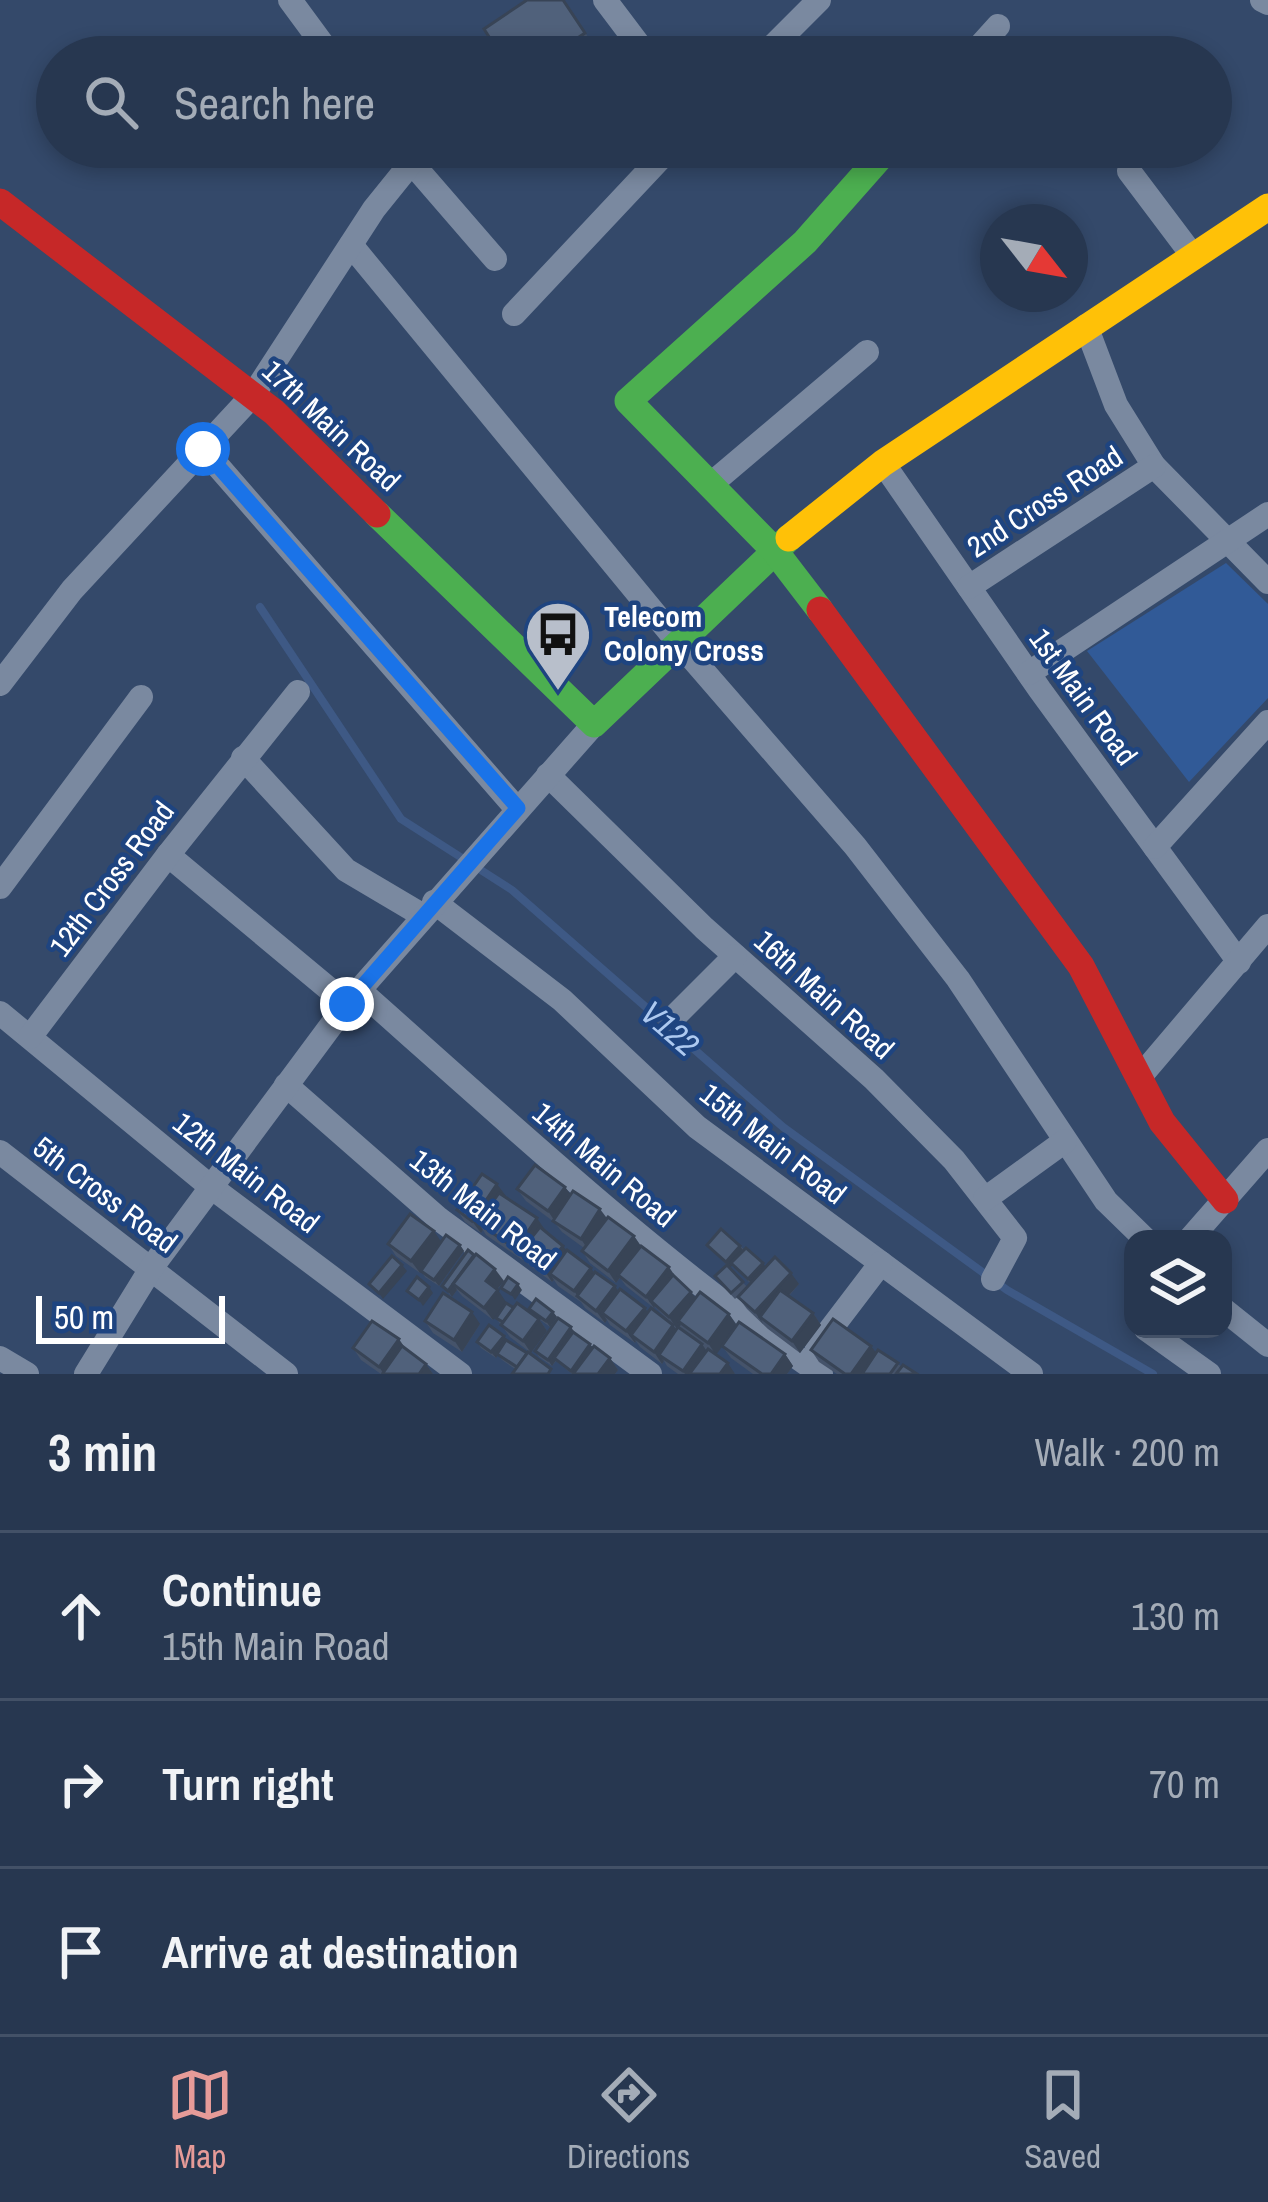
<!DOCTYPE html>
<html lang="en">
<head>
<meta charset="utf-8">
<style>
  :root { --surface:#273750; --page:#33425a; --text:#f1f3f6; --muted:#a4acb7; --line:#435167; --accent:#e69b98 }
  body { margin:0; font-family:"Archivo Narrow",sans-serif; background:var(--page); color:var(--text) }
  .controls { position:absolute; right:36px; bottom:36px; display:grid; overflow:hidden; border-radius:24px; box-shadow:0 6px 18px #0003 }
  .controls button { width:108px; height:108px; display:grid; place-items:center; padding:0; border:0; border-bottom:3px solid var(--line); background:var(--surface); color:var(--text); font:60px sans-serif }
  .compass { position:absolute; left:980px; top:204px; width:108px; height:108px; border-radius:50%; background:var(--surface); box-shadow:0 6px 18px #0003; rotate:121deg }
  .scale { position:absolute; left:36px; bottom:30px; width:189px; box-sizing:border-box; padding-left:12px; border:6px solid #fff; border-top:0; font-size:33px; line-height:42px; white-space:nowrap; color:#fff; -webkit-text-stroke:9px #1e4480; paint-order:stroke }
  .stop { position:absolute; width:36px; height:36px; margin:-27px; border:9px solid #1a73e8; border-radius:50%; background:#fff }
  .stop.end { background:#1a73e8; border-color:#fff; box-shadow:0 3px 12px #0008 }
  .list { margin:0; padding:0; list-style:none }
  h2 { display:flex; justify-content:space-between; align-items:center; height:156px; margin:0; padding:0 48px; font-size:51px }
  h2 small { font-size:39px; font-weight:400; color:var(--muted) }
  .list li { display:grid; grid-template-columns:78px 1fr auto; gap:36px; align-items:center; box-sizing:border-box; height:168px; padding:0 48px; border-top:3px solid var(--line) }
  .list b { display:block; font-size:45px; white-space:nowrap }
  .list p { margin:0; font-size:39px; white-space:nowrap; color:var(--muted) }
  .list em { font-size:39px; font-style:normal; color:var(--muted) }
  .icon { flex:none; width:66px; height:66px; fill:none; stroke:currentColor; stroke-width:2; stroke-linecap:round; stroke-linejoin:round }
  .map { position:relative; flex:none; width:1268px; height:1374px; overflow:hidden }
  .search { position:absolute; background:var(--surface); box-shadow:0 6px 18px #0003; left:36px; right:36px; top:36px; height:132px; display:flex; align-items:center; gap:30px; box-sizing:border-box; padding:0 42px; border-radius:66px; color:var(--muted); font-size:45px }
  .sheet { height:660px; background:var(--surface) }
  nav { display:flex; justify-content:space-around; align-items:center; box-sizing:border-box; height:168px; border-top:3px solid var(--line); background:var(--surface); font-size:33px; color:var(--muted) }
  nav a { display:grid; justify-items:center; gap:6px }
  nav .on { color:var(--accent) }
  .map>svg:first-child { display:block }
  .green { fill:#315a97 }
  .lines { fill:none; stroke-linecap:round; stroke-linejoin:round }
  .stream { stroke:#3e5985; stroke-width:8 }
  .street { stroke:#7a89a0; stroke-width:24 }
  .fast { stroke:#4caf50; stroke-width:27 }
  .slow { stroke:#ffc107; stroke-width:27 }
  .jam { stroke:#c62828; stroke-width:27 }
  .wall { fill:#45536a }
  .shaded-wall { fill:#384456 }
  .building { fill:#50617b; stroke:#384456; stroke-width:3 }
  .route { stroke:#1a73e8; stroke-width:15 }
  .labels { text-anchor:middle; stroke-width:9; stroke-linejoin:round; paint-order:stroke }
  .street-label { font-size:30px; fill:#fff; stroke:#1e4480 }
  .poi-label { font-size:30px; font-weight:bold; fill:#fff; stroke:#1e4480; text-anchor:start }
  .water-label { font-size:33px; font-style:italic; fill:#adc9f0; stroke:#1e4480 }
</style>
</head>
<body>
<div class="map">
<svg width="1268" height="1374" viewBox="0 0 1268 1374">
  <rect width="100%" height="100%" fill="#34496a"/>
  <!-- green -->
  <polygon class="green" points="1226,563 1268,604 1268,698 1189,782 1087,651"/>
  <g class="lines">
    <!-- stream -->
    <polyline class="stream" points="260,607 401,819 512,890 783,1127 1007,1290 1153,1374"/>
    <!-- street -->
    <g class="street">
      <polyline points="290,0 332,57"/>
      <polyline points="605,0 648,57"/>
      <polyline points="1262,0 1268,3"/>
      <polyline points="762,57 819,0"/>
      <polyline points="970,57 998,26"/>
      <polyline points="398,147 495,259"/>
      <polyline points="1129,171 1193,256"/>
      <polyline points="351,245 678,642 855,846 958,979 1106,1201 1145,1239"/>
      <polyline points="514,314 671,147"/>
      <polyline points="1086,326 1116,405 1154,466 1268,582"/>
      <polyline points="203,449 517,809"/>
      <polyline points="883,463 1040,690 1239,962"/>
      <polyline points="710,485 867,352"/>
      <polyline points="969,587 1154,466"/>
      <polyline points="1029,673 1268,514"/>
      <polyline points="0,684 72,590 253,395 374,209 424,147"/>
      <polyline points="243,758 346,870 422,915"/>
      <polyline points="548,775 704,928 874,1079 954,1160 1015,1238 993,1279"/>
      <polyline points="1155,847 1268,722"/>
      <polyline points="168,855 347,1004"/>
      <polyline points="0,887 141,697"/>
      <polyline points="434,902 562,1000 697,1127 1031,1374"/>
      <path d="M359,990C509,1123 656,1260 821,1374"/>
      <polyline points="0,1013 211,1187 460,1374"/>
      <polyline points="676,1015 735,956"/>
      <polyline points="30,1037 168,855 298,692"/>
      <polyline points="1139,1078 1268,926"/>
      <polyline points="286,1085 439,1219 650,1374"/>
      <polyline points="0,1152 286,1374"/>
      <polyline points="985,1199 1065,1141"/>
      <polyline points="1190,1239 1268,1150"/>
      <polyline points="1223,1309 1268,1345"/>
      <polyline points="1146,1329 1209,1374"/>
      <polyline points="817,1347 881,1263"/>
      <polyline points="0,1358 27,1374"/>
      <polyline points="86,1374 152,1267 347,1004 594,724"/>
    </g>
    <!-- fast -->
    <g class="fast">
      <polyline points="377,514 594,724 789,538"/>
      <polyline points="820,610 774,550 628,401 805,242 889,147"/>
    </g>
    <!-- slow -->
    <polyline class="slow" points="789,538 883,463 1268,207"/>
    <!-- jam -->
    <g class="jam">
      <polyline points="0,202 274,412 377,514"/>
      <polyline points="820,610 1081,966 1162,1122 1225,1200"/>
    </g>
  </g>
  <!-- wall -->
  <g class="wall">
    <polygon points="564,0 601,57 502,57"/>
    <polygon points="565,1187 571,1195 634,1236 641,1246 696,1298 729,1314 737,1325 785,1354 793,1366 787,1374 753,1374 731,1358 722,1346 716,1354 735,1374 678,1374 667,1366 664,1361 662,1364 640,1347 636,1341 635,1343 610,1325 607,1320 605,1323 585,1308 581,1302 558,1286 554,1280 552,1282 528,1264 525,1259 524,1261 486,1235 483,1230 481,1233 465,1222 457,1210 506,1196 567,1251 618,1291 645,1308 648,1312 671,1323 655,1307 654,1308 626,1286 620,1278 616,1283 590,1263 582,1251 584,1248 562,1232 554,1222 526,1201 517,1189"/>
    <polygon points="442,1242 460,1245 464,1251 439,1286 425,1277 421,1271 420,1273 396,1256 388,1244"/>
    <polygon points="707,1245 740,1246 766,1267 799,1284 789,1296 813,1313 821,1325 800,1353 768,1329 747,1309 738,1297 751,1284 732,1265 730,1268 747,1287 735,1299 719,1282 715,1276 727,1265"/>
    <polygon points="504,1281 497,1290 493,1320 462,1296 457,1290 452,1297 442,1286"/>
    <polygon points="514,1308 533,1314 529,1309 553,1312 557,1317 550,1327 539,1319 547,1331 531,1353 510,1337 496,1318"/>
    <polygon points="425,1321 480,1324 462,1352 433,1333"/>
    <polygon points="575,1334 593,1348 610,1358 618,1370 615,1374 572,1374 556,1361 552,1366 539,1357 535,1351"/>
    <polygon points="508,1341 527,1353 515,1369 502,1360 498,1355 496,1358 481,1348 477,1342"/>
    <polygon points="353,1348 405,1348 426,1364 433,1374 381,1374 361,1360"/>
    <polygon points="811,1350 876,1353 917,1374 837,1374 819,1362"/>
  </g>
  <!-- shaded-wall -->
  <g class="shaded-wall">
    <polygon points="497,1184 506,1196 478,1223 483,1230 481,1233 472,1221"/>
    <polygon points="565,1187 574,1199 556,1223 548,1211"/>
    <polygon points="600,1209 609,1221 589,1251 581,1239"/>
    <polygon points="537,1218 545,1230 527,1257 520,1252 525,1259 524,1261 516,1249"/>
    <polygon points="434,1231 442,1243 420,1273 411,1261"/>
    <polygon points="634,1236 642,1248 616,1283 608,1271"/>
    <polygon points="460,1245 464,1251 439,1286 434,1280"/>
    <polygon points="563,1246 572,1257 550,1274 554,1280 552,1282 544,1270"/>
    <polygon points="740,1246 744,1252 730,1268 726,1262"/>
    <polygon points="474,1255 453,1284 457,1290 452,1297 448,1291"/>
    <polygon points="763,1263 767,1269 752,1285 748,1279"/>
    <polygon points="402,1265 407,1271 383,1299 379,1293"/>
    <polygon points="669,1267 677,1279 651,1301 655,1307 654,1308 646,1297"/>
    <polygon points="591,1268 599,1280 579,1298 574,1291"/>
    <polygon points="495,1269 504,1281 494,1293 486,1281"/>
    <polygon points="791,1273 799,1284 766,1321 760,1317 763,1324 755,1312"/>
    <polygon points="518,1284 522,1290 515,1300 511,1294"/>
    <polygon points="615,1286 623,1298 602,1313 607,1320 605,1323 596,1311"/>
    <polygon points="429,1287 433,1293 423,1306 419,1300"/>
    <polygon points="498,1290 506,1302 493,1320 484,1308"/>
    <polygon points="691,1292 700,1303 678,1321 681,1325 677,1329 669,1317"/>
    <polygon points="645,1308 653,1319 631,1335 636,1341 635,1343 626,1331"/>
    <polygon points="472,1312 480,1324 462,1352 454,1340"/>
    <polygon points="553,1312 557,1317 550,1327 546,1321"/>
    <polygon points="813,1313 821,1325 800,1353 792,1341"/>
    <polygon points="729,1314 737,1326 716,1355 708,1343"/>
    <polygon points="539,1319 547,1331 531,1353 523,1341"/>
    <polygon points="673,1325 682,1337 659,1355 664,1361 662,1364 654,1352"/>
    <polygon points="571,1327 575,1333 552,1366 548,1360"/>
    <polygon points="504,1336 508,1341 496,1358 491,1352"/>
    <polygon points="399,1339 407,1351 384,1374 379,1367"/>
    <polygon points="590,1344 594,1350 574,1374 571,1371"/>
    <polygon points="702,1344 710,1356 691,1374 685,1374 683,1371"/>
    <polygon points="871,1346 880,1358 868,1374 851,1374"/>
    <polygon points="785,1354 793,1366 787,1374 771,1374"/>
    <polygon points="610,1358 618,1370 615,1374 598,1374"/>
    <polygon points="728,1363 735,1374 720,1374"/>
    <polygon points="426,1364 433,1374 419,1374"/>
  </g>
  <!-- building -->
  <g class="building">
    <polygon points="527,0 563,0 585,33 549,57 502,57 484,29"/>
    <polygon points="589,40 600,57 562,57"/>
    <polygon points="535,1165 565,1187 548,1211 517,1189"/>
    <polygon points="482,1174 497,1184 472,1221 457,1210"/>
    <polygon points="573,1191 600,1209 581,1239 553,1221"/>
    <polygon points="499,1193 537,1218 516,1249 478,1223"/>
    <polygon points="410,1214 434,1231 411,1261 388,1244"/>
    <polygon points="608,1217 634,1236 608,1271 582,1251"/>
    <polygon points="540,1227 563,1246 544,1270 520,1252"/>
    <polygon points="721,1229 740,1246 726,1262 707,1245"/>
    <polygon points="446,1235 460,1245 434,1280 421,1271"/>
    <polygon points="641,1246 669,1267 646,1297 618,1275"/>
    <polygon points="746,1248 763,1263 748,1279 731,1263"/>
    <polygon points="468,1250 474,1255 448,1291 442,1286"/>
    <polygon points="567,1250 591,1268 574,1291 550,1274"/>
    <polygon points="476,1254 495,1269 486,1281 498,1290 484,1308 453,1284"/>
    <polygon points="392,1256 402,1265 379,1293 369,1284"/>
    <polygon points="775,1257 791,1273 755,1312 738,1297"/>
    <polygon points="727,1265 743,1282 731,1293 715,1276"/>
    <polygon points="595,1272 615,1286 596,1311 577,1296"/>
    <polygon points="673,1275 691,1292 669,1317 651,1301"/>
    <polygon points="417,1277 429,1287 419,1300 407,1291"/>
    <polygon points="508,1277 518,1284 511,1294 501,1288"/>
    <polygon points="620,1289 645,1308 626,1331 602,1313"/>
    <polygon points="780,1290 813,1313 792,1341 760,1317"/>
    <polygon points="700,1292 729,1314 708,1343 678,1321"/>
    <polygon points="443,1293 472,1312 454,1340 425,1321"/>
    <polygon points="536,1299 553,1312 546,1321 529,1309"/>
    <polygon points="506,1303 514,1308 503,1322 496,1318"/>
    <polygon points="517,1303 539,1319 523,1341 501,1325"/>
    <polygon points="651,1308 673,1325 654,1352 631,1335"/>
    <polygon points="558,1318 571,1327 548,1360 535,1351"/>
    <polygon points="833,1319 871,1346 851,1374 845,1374 811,1350"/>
    <polygon points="372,1321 399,1339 379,1367 353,1348"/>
    <polygon points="739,1322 785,1354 771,1374 762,1374 722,1346"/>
    <polygon points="489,1325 504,1336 491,1352 477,1342"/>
    <polygon points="678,1327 702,1344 683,1371 659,1355"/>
    <polygon points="573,1332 590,1344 571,1371 554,1358"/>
    <polygon points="506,1340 527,1353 517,1367 497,1354"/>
    <polygon points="402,1346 426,1364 419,1374 385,1374 383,1373"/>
    <polygon points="594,1346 610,1358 598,1374 573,1374"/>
    <polygon points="708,1349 728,1363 720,1374 692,1374 690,1373"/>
    <polygon points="878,1350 898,1363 890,1374 862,1374"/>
    <polygon points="528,1352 551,1369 548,1374 512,1374"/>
    <polygon points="903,1365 917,1374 896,1374"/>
  </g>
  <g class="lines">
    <!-- route -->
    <polyline class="route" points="203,449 518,808 347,1004"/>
  </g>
  <!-- icons -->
  <defs>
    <symbol id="bus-pin" viewBox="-11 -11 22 30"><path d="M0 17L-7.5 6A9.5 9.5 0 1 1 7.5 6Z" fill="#b8bfcb" stroke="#1e4480"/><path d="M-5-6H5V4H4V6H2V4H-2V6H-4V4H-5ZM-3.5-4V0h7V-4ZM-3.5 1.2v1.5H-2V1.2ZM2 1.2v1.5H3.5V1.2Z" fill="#111"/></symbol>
  </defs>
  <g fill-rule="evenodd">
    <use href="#bus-pin" x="520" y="596" width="76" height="104"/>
  </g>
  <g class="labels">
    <!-- street labels -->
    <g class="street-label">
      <text transform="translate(331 426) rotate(43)" y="10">17th Main Road</text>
      <text transform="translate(1045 502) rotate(-33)" y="10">2nd Cross Road</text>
      <text transform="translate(1083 697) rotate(54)" y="10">1st Main Road</text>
      <text transform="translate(112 879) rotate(-53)" y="10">12th Cross Road</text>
      <text transform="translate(824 995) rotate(42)" y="10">16th Main Road</text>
      <text transform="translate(773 1144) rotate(38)" y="10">15th Main Road</text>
      <text transform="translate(604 1165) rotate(40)" y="10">14th Main Road</text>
      <text transform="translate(246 1173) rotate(38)" y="10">12th Main Road</text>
      <text transform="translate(105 1195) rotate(37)" y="10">5th Cross Road</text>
      <text transform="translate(483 1210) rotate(38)" y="10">13th Main Road</text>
    </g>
    <!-- poi labels -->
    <g class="poi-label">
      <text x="604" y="627">Telecom<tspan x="604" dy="34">Colony Cross</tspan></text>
    </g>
    <!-- water labels -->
    <g class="water-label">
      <text transform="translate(670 1028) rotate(41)" y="12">V122</text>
    </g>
  </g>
</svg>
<div class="controls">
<button><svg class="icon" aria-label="layers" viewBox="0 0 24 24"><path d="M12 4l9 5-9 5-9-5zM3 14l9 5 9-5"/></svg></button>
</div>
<svg class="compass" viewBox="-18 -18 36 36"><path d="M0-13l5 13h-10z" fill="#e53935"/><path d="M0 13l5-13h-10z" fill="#a4acb7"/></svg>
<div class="scale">50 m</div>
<div class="stop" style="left:203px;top:449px"></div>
<div class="stop end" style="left:347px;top:1004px"></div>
<div class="search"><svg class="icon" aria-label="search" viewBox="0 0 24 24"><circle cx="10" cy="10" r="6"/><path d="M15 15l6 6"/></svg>Search here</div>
</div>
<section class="sheet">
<h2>3 min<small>Walk · 200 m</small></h2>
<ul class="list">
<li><svg class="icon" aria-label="ahead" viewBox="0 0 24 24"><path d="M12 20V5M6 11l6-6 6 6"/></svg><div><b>Continue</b><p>15th Main Road</p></div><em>130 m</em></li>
<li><svg class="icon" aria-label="right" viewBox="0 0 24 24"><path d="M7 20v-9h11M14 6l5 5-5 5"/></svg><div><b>Turn right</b></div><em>70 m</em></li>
<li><svg class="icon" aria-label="arrive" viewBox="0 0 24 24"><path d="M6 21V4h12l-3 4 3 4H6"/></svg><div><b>Arrive at destination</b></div></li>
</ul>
</section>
<nav>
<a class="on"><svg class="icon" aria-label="map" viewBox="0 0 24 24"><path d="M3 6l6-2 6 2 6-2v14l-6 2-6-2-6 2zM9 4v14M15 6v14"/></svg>Map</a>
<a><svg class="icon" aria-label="directions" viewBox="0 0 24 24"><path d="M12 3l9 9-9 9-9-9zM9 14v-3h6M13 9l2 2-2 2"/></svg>Directions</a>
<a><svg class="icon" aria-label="saved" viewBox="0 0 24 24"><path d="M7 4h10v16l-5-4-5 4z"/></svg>Saved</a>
</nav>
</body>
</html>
